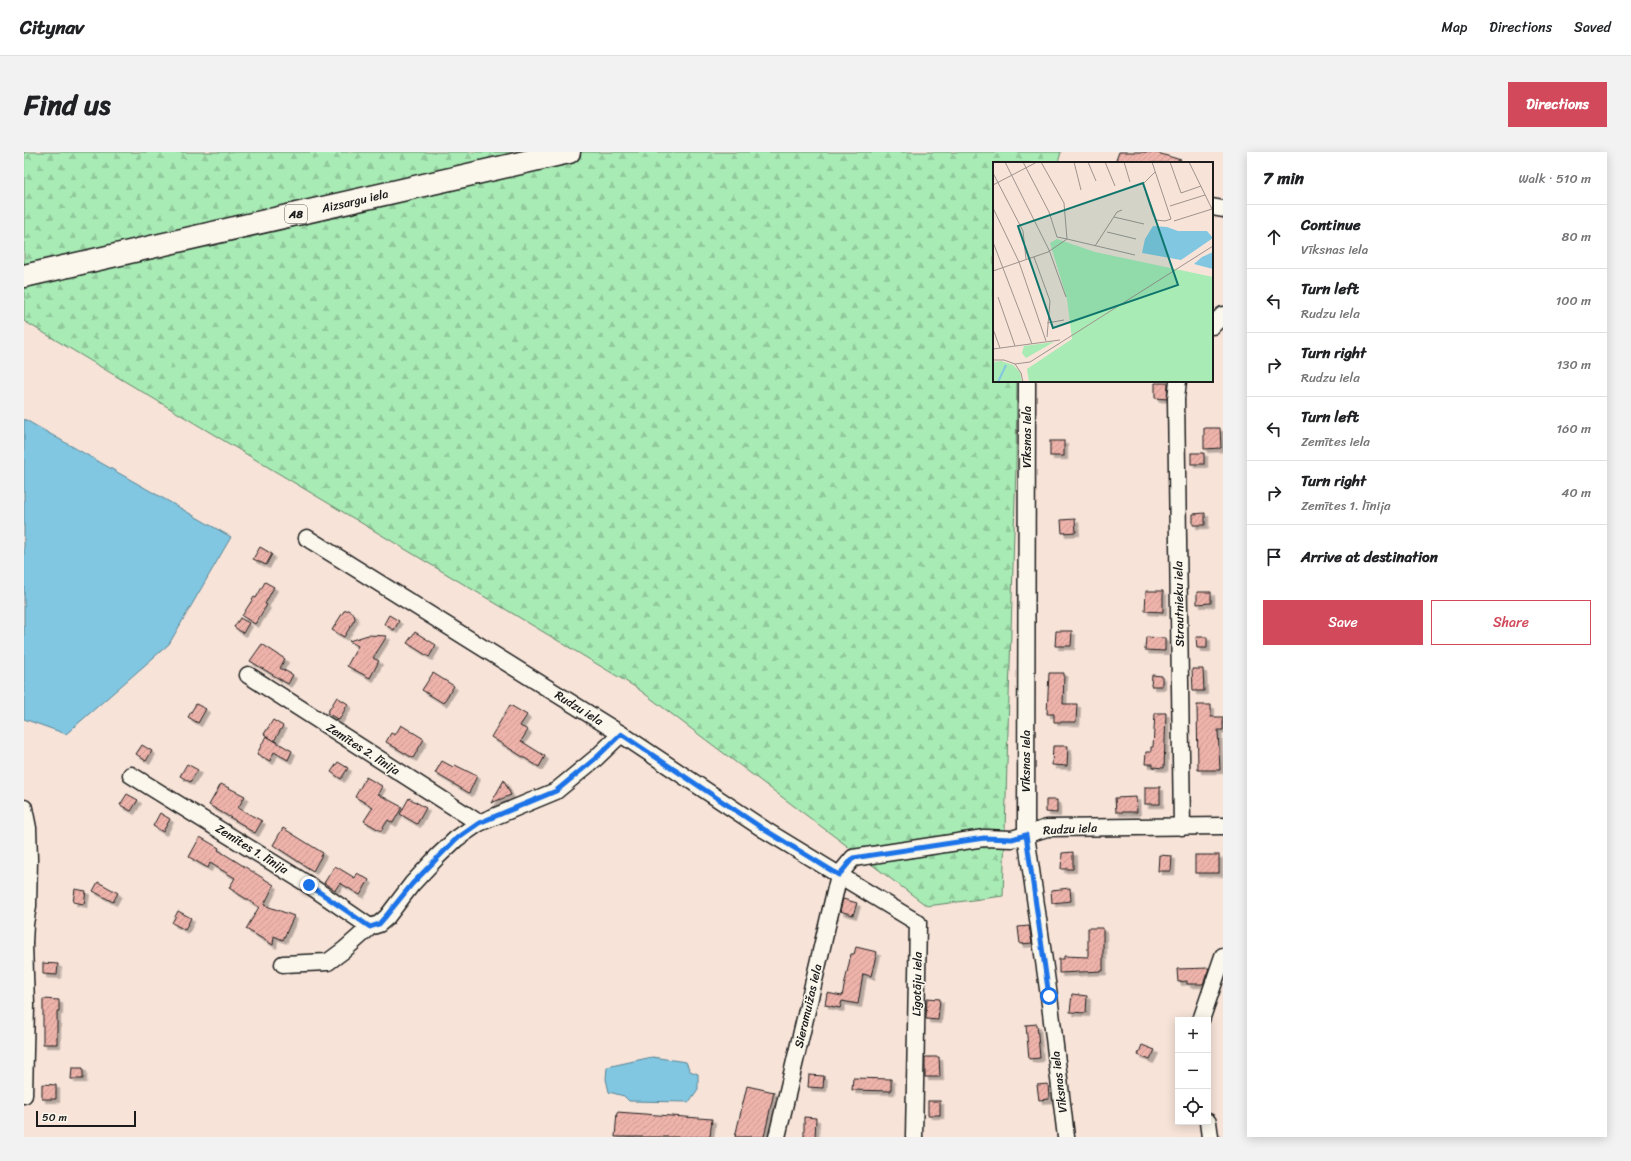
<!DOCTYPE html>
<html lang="en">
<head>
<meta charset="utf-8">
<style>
  :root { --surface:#fff; --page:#f2f2f2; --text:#202124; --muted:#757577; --line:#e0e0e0; --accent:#d1495b }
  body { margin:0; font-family:Sriracha,sans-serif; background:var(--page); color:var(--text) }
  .controls { position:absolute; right:12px; bottom:12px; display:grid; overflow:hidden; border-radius:0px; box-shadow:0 2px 10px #0003 }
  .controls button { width:36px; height:36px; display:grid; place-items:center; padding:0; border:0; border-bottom:1px solid var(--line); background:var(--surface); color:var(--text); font:20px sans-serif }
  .scale { position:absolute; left:12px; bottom:10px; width:100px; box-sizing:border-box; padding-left:4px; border:2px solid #1c1c1c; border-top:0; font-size:11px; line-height:14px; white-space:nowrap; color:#1c1c1c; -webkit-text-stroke:3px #fbf7ec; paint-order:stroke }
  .stop { position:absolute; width:12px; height:12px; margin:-9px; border:3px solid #1a73e8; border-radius:50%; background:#fff }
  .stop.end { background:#1a73e8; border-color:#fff; box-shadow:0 1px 4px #0008 }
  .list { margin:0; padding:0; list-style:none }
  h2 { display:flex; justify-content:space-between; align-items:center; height:52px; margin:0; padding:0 16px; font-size:17px }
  h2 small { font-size:13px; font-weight:400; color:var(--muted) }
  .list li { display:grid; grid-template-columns:26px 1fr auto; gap:12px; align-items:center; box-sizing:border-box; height:64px; padding:0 16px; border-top:1px solid var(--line) }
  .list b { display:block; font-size:15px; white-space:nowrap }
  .list p { margin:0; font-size:13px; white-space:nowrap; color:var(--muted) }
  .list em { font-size:13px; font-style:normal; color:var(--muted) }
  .actions { display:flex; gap:8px; padding:12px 16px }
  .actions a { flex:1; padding:9px 0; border:1px solid var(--accent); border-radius:0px; text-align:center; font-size:14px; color:var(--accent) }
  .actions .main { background:var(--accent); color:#fff }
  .icon { flex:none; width:22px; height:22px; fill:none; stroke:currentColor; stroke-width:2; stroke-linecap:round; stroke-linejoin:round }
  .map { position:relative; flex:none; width:1199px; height:985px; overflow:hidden; border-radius:0px }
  header { display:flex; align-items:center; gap:24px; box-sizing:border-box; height:56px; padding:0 20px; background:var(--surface); border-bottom:1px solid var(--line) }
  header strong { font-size:19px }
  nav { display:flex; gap:22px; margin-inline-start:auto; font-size:14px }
  .intro { display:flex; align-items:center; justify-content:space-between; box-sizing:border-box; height:96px; padding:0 24px }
  h1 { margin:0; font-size:28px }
  .button { padding:10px 18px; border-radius:0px; background:var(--accent); color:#fff; font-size:14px; font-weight:700 }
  main { display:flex; gap:24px; padding:0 24px }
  aside { flex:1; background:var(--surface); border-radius:0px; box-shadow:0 2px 10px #0003 }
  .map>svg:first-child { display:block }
  .forest { fill:url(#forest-firs); stroke:#628468 }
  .water { fill:#81c7e2; stroke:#598393 }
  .building { fill:url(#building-hatch); stroke:#1c1c1c; filter:url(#shadow) }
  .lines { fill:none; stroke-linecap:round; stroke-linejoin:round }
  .street-casing { stroke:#1c1c1c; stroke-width:19 }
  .highway-casing { stroke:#1c1c1c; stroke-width:25 }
  .street { stroke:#fbf7ec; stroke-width:16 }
  .highway { stroke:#fbf7ec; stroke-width:22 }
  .route { stroke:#1a73e8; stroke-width:5 }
  .labels { text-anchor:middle; stroke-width:3; stroke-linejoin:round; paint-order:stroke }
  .shield { fill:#fbf7ec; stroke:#5f5e5a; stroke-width:1 }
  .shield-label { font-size:11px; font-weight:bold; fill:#1c1c1c }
  .street-label { font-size:12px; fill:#1c1c1c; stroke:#fbf7ec }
  .inset-river { fill:none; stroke:#81c7e2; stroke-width:2 }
  .inset-road { fill:none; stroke:#9f938d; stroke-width:1 }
  .view { fill:#0f766e; fill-opacity:0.15; stroke:#0f766e; stroke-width:2 }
  .inset-edge { fill:none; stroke:#1c1c1c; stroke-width:2 }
</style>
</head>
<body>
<header>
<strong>Citynav</strong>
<nav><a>Map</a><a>Directions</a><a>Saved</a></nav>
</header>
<div class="intro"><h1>Find us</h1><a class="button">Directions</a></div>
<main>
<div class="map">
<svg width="1199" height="985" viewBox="0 0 1199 985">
  <defs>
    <pattern id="forest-firs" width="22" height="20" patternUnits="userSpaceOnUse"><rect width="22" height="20" fill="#a8ebb5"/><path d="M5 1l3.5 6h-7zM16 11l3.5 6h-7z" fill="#90c99b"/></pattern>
    <pattern id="building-hatch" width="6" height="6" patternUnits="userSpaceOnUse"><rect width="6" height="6" fill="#eeb3ab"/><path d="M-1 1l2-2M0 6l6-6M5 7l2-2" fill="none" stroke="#cc9993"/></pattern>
    <filter id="shadow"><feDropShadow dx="3.5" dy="3.5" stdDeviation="0" flood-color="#0004"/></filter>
  </defs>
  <rect width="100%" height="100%" fill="#f7e3d8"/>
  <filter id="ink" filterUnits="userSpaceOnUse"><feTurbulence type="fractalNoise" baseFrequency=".025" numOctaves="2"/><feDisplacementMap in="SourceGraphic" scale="8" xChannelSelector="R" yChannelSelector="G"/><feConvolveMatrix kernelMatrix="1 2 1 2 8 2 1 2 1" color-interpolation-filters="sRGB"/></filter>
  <g filter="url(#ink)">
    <!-- forest -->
    <polygon class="forest" points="0,0 1037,0 1034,11 970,11 970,229 993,229 992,314 979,744 903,754 613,536 0,169"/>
    <!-- water -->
    <g class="water">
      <polygon points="0,267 207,385 145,492 42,582 0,567"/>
      <polygon points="628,905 662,910 666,919 674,922 674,937 665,950 605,949 600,944 585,940 582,927 583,915"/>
    </g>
    <!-- building -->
    <g class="building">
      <polygon points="1095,0 1130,0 1157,8 1157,11 1091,11"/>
      <polygon points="1131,231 1144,231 1143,247 1131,246"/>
      <polygon points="1180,276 1196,276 1197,296 1180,297"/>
      <rect x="1026" y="289" width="14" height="15"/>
      <rect x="1167" y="301" width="13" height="11"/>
      <polygon points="1181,361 1181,373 1169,373 1169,362"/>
      <polygon points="1051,367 1052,380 1038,381 1037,368"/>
      <polygon points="236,395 248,402 242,413 229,407"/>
      <polygon points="241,430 250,435 241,452 243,453 231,472 218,464 230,445 232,446"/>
      <polygon points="1122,439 1139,439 1139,460 1121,459"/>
      <polygon points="1173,440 1187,440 1187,451 1173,452"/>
      <polygon points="324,458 330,462 331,467 320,485 308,478 320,459"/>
      <polygon points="365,463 375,469 370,478 360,472"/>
      <polygon points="216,466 225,471 219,481 210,475"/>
      <polygon points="1032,479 1048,479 1047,494 1031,494"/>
      <polygon points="391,480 412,493 405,505 383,491"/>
      <polygon points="344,483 363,484 349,506 355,509 346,526 323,514 334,494 325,489"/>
      <polygon points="1122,485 1141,486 1141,499 1121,498"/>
      <polygon points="1172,485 1183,485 1183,496 1173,496"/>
      <polygon points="238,492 261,507 256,516 269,523 264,532 226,509"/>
      <polygon points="1168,517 1179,517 1180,539 1169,539"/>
      <polygon points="409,521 430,534 419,551 398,538"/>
      <polygon points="1025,521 1040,521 1039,552 1053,552 1052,570 1030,570 1030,562 1023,562"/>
      <polygon points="1128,523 1138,524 1138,534 1127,534"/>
      <polygon points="313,545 324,552 315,568 303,561"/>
      <polygon points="172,552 182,557 174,571 164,565"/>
      <polygon points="486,553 503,563 496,574 504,578 497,589 521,604 515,615 467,585"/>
      <polygon points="1173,553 1187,553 1187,565 1199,565 1199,578 1194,578 1196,618 1174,618"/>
      <polygon points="1131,561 1142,561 1140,616 1129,615 1129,612 1121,612 1122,600 1127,600 1127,595 1129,595"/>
      <polygon points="249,568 259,574 250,589 240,582"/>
      <polygon points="377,573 400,587 389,606 362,590 367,581 371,583"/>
      <polygon points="242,584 268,599 264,608 250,600 246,609 233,602"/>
      <polygon points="118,593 128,599 122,609 112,602"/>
      <polygon points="1029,594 1044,594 1043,614 1028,613"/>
      <polygon points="418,609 429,615 431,613 453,624 445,641 411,621"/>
      <polygon points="314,610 324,616 317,627 307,620"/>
      <polygon points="163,612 174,618 166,630 156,624"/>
      <polygon points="342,625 358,634 354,642 378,655 369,671 364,668 357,679 340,669 349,655 331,645"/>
      <polygon points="480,628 487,643 467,651"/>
      <polygon points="197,632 221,644 214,656 238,669 231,681 220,675 221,674 185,653"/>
      <rect x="1121" y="635" width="15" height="17"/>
      <polygon points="103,642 114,648 107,659 96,653"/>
      <polygon points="1112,645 1113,660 1092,660 1091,646"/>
      <polygon points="385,646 402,656 393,672 376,662"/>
      <polygon points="1022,648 1033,648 1033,661 1022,660"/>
      <polygon points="136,661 146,667 139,680 129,674"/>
      <polygon points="259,676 299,701 289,719 249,693"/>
      <polygon points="176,685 195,696 194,698 250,733 240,753 270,764 259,788 250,784 249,793 222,777 235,755 205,736 211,726 186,711 184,716 165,705"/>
      <polygon points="1049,700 1049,717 1037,717 1038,701"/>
      <polygon points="1135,703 1148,704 1147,719 1134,719"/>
      <rect x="1171" y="703" width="24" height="18"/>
      <polygon points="311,714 331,726 333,721 345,728 336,743 316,731 311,738 300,731"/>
      <polygon points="74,730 94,741 89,750 69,739"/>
      <polygon points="1046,736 1047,749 1028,751 1027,738"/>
      <polygon points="51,737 62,739 60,752 49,750"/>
      <polygon points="819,747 833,751 829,763 816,759"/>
      <polygon points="154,759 167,766 161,778 148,771"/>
      <polygon points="1005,774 1008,791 996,792 994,775"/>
      <polygon points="1064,776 1079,776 1079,819 1035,821 1035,807 1040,807 1040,804 1064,805"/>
      <polygon points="832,795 853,800 847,824 839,822 834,852 818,849 816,856 801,853 803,841 818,844 827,802 830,802"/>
      <polygon points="19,811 34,812 33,823 19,822"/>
      <polygon points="1185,816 1179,832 1163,832 1163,829 1154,830 1153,817"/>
      <polygon points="1048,842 1063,844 1062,861 1046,860"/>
      <polygon points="903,846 916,847 914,868 902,867"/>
      <polygon points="19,847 35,848 35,859 33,859 33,892 19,892"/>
      <polygon points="1013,872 1016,906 1005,907 1002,873"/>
      <polygon points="1118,893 1131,898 1126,908 1114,903"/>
      <polygon points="901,905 915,905 916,925 901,925"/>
      <polygon points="48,916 59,916 59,927 47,927"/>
      <polygon points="785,923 800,924 799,936 784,935"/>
      <polygon points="829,926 867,927 867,939 828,938"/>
      <polygon points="18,932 32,933 32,947 18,947"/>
      <polygon points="1024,932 1025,947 1015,948 1013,933"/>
      <polygon points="723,934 750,940 740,985 711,985"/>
      <rect x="904" y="949" width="12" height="14"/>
      <polygon points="593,960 688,967 686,985 591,985"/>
      <polygon points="780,965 792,966 791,985 780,985"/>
    </g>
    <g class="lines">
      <defs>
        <g id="street">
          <polyline points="1188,55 1199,57"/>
          <polyline points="1188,174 1199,163"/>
          <polyline points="1154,229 1152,246 1158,675"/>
          <polyline points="1003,230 1002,683 1025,844 1042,985"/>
          <polyline points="283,386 597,582 741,678 815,723 829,706 960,686 988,687 1023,676 1199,674"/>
          <polyline points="224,523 455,671"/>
          <polyline points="107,623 285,733 346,775"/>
          <polyline points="0,656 4,676 5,707 4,754 1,772 0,791"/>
          <polyline points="0,792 2,853 0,943"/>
          <polyline points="259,812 304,810 320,798 346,775 355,772 363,765 388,732 414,704 432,687 455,671 532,639 572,606 597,582"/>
          <polyline points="1177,868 1199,804"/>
          <polyline points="1184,970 1186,985"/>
          <polyline points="753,985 815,723 894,771 890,985"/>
        </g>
        <polyline id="highway" points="0,124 545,0"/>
      </defs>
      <!-- street casing -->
      <use href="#street" class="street-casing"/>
      <!-- highway casing -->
      <use href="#highway" class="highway-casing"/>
      <!-- street -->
      <use href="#street" class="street"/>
      <!-- highway -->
      <use href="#highway" class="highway"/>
    </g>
  </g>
  <g class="lines" filter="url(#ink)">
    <!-- route -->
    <polyline class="route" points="285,733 346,775 355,772 362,764 388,732 432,687 455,671 532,639 572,606 597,582 741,678 815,723 829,706 960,686 988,687 1002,683 1025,844"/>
  </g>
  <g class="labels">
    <!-- shield labels -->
    <rect class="shield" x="261" y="53" width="22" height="18" rx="3"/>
    <g class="shield-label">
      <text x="272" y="66">A8</text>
    </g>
    <!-- street labels -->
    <g class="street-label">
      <text transform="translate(331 49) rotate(-13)" y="4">Aizsargu iela</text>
      <text transform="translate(1003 285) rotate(-90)" y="4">Vīksnas iela</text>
      <text transform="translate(1155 452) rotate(-91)" y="4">Strautnieku iela</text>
      <text transform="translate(555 556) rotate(32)" y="4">Rudzu iela</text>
      <text transform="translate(339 597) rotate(33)" y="4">Zemītes 2. līnija</text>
      <text transform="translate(1002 609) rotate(-90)" y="4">Vīksnas iela</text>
      <text transform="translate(1046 677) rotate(-3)" y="4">Rudzu iela</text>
      <text transform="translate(228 697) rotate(32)" y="4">Zemītes 1. līnija</text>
      <text transform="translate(893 832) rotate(-89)" y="4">Līgotāju iela</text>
      <text transform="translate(784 854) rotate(-77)" y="4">Sieramuižas iela</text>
      <text transform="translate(1035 930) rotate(-97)" y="4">Vīksnas iela</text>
    </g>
  </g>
  <!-- overview -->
  <g transform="translate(969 10)">
    <rect width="220" height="220" fill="#f7e3d8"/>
    <path d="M8,199L20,203L27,210L29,220H0V200Z" fill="#a8ebb5"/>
    <path d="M64,77L102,90L220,115V220H36L34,207L79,177L74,137L57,81ZM61,180L33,196L29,191L31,184Z" fill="#a8ebb5"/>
    <path d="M160,64L174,65L185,69H214L220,76L188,98L149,91L152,77ZM220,90V107L201,102L209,95Z" fill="#81c7e2"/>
    <path class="inset-river" d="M5,220L13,203"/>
    <path class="inset-road" d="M12,0L56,88L73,135M30,0L56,50L64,75L74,77L71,41L48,0M81,0L88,28M95,0L103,19M112,0L122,24M131,0L137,20M159,0L178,57L172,59L163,58L160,53L150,22L162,10M177,0L188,31L208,24M196,0L220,49M0,11L30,69L33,97M0,23L44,0M177,44L212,33M0,46L26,100L53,179M121,55L151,62M181,59L219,47M114,70L143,77M0,80L39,182M102,84L124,50L129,48M41,95L57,139L54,175M0,109L55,90L74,77L142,93M5,135L22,184M54,161L71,158M0,167L7,186M0,187L67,178M0,198H11L22,202L28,211L30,220M22,202L37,200L220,84"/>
    <path class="view" d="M150,21L185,123L60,166L25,64Z"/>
    <rect width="220" height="220" class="inset-edge"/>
  </g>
</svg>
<div class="controls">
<button>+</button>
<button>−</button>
<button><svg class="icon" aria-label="locate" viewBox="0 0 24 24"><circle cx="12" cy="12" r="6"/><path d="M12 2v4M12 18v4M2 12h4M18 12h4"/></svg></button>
</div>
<div class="scale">50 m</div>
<div class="stop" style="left:1025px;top:844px"></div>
<div class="stop end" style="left:285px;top:733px"></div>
</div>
<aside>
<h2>7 min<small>Walk · 510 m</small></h2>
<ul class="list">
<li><svg class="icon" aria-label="ahead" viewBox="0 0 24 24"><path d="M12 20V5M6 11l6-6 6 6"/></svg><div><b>Continue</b><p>Vīksnas iela</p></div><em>80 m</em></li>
<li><svg class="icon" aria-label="left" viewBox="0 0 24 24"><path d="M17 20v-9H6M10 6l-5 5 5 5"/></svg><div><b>Turn left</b><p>Rudzu iela</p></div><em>100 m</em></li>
<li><svg class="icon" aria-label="right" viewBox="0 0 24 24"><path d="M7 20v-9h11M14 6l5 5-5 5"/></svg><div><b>Turn right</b><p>Rudzu iela</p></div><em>130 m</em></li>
<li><svg class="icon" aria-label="left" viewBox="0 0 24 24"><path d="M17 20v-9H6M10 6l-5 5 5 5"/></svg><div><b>Turn left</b><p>Zemītes iela</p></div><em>160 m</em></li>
<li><svg class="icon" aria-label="right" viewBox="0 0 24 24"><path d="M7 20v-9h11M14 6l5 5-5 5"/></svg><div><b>Turn right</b><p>Zemītes 1. līnija</p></div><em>40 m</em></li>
<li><svg class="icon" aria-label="arrive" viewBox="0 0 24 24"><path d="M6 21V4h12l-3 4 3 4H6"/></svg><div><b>Arrive at destination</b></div></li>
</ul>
<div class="actions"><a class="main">Save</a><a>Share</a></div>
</aside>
</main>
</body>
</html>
